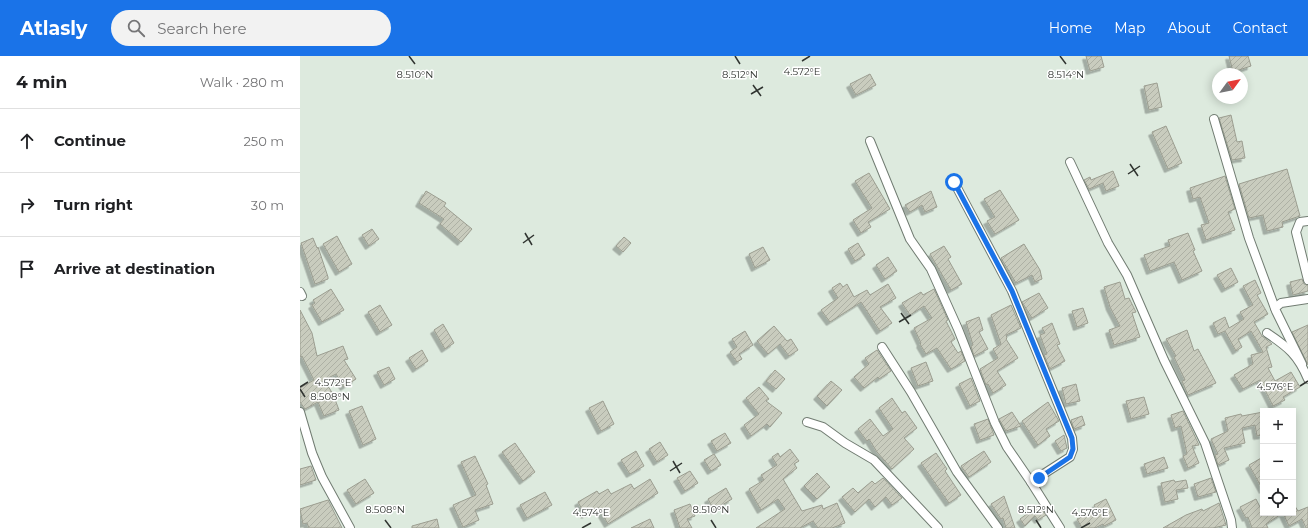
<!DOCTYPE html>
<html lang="en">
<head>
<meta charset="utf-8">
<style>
  :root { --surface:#fff; --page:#f2f2f2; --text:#202124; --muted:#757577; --line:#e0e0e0; --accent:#1a73e8 }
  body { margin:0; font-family:Montserrat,sans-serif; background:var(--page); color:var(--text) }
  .controls { position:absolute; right:12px; bottom:12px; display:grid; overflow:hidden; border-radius:0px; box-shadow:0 2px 10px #0003 }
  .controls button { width:36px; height:36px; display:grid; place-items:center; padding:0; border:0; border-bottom:1px solid var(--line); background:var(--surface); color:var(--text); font:20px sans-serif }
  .compass { position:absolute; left:912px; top:12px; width:36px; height:36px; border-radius:50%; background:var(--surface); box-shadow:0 2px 10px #0003; rotate:57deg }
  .stop { position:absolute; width:12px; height:12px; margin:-9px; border:3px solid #1a73e8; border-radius:50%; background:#fff }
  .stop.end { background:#1a73e8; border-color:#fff; box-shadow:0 1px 4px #0008 }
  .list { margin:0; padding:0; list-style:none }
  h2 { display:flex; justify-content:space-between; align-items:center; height:52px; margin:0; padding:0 16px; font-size:17px }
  h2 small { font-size:13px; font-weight:400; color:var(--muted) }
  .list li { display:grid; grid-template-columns:26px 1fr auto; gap:12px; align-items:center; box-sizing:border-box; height:64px; padding:0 16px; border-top:1px solid var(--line) }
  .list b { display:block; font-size:15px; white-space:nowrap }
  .list em { font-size:13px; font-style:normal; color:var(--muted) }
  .icon { flex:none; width:22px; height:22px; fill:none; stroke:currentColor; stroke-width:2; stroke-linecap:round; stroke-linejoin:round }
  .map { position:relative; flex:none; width:1008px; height:472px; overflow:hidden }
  header { display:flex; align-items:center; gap:24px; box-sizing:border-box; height:56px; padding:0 20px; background:var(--accent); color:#fff }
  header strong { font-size:19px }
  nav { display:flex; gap:22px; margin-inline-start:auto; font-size:14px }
  .search { width:280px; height:36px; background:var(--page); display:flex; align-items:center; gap:10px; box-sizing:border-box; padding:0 14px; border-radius:22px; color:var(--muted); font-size:15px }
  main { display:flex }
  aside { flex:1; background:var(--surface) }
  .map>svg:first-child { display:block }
  .building { fill:url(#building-hatch); stroke:#9b9d90; filter:url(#shadow) }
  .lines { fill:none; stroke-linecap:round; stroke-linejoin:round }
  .minor-casing { stroke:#717c72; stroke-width:10 }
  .minor { stroke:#fff; stroke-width:8 }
  .route { stroke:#1a73e8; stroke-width:5 }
  .ticks { fill:none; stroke:#303430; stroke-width:1.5 }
  .ticks-label { font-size:10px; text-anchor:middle; fill:#303430; stroke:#fff; stroke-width:3; stroke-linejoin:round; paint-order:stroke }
</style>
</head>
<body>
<header>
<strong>Atlasly</strong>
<div class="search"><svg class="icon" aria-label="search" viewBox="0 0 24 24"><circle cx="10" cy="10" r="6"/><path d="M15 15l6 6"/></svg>Search here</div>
<nav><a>Home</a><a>Map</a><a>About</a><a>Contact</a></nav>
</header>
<main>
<aside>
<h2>4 min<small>Walk · 280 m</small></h2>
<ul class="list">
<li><svg class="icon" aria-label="ahead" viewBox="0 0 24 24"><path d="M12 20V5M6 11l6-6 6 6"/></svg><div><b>Continue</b></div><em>250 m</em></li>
<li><svg class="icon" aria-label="right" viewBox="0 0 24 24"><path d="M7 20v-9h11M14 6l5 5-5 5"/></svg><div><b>Turn right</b></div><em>30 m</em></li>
<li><svg class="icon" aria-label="arrive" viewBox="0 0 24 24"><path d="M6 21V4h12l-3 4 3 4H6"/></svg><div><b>Arrive at destination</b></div></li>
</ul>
</aside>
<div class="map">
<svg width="1008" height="472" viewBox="0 0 1008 472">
  <defs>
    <pattern id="building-hatch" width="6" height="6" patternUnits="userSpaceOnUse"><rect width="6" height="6" fill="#c9ccbe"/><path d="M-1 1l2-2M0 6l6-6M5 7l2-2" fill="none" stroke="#adb0a4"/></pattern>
    <filter id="shadow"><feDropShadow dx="-3.5" dy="3.5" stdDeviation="0" flood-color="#0004"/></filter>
  </defs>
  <rect width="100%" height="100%" fill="#ddeade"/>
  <!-- building -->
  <g class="building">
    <polygon points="786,0 801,0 804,11 790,15"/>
    <polygon points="929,0 948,0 951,10 933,16"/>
    <polygon points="570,18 576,29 556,39 550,28"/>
    <polygon points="857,27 862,51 849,54 844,30"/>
    <polygon points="931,59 937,86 942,85 945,102 932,104 919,62"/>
    <polygon points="866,70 882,107 868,113 852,76"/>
    <polygon points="987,113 1000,160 982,166 983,171 967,175 963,159 949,162 939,128"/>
    <polygon points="813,115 819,130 806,135 803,127 789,133 784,124 790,121 791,124"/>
    <polygon points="569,117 590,153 568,166 571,171 561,177 553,164 572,152 555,125"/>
    <polygon points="925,120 935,153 928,156 935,174 906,184 901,169 909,167 900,141 893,143 890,132"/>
    <polygon points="700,134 719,164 695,178 687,165 695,161 684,143"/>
    <polygon points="126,135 146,147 144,150 172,173 161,186 140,168 144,163 119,147"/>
    <polygon points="631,135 637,151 625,156 622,149 610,156 605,149"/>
    <polygon points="72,173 79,183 69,190 62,179"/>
    <polygon points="888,177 895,194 893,195 902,215 882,224 874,206 850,215 844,199 870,190 868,184"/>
    <polygon points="37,180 52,208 39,216 23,188"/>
    <polygon points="324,181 331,187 323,196 316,190"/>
    <polygon points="13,182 17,192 18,191 28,221 28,223 15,228 1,187"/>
    <polygon points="558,187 565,199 555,205 548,193"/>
    <polygon points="724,188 740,214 742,223 735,226 732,219 716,227 701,202"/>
    <polygon points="644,190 651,201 648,203 662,228 651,234 630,198"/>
    <polygon points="463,191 470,204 455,212 449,198"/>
    <polygon points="588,201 597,215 585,223 576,209"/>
    <polygon points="931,212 938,226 925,233 917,219"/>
    <polygon points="1002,223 1004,228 1008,229 1008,235 993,239 990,226"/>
    <polygon points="955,224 961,237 957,239 968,258 954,266 962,280 972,288 966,291 972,311 968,312 975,325 991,316 1000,331 983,341 985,344 973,350 960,324 943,333 934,319 953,308 951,299 963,296 951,275 938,283 942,291 936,295 925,275 918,278 913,267 925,261 929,272 944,263 940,256 953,249 943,230"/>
    <polygon points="820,226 825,243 829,242 836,256 832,257 840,281 814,289 809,274 820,270 810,251 804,231"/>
    <polygon points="540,227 543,231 547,228 554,241 567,234 570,239 588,228 596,242 580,251 592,267 580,275 561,246 530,266 521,254 538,242 532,232"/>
    <polygon points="31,233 44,254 22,266 12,249 15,247 13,244"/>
    <polygon points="634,233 648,264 646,265 655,283 651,286 658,297 661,295 665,305 651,313 637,292 626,298 620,288 621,287 614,272 632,262 624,250 610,259 602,247 621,236 623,239"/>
    <polygon points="739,237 748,252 732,262 722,246"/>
    <polygon points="80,249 92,269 80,276 68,256"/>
    <polygon points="711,249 721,272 706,279 707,282 706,283 718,302 697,315 706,329 693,337 688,328 686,329 680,313 698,302 693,293 701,288 691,259"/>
    <polygon points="783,252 788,267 777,271 772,255"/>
    <polygon points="0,254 12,277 17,300 43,290 48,303 44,304 56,323 44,331 36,318 24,324 33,338 39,354 24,360 18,346 5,353 0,346 0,332 14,324 2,300 0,301"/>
    <polygon points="679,261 683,274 679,276 688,293 674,300 671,290 673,289 666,266"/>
    <polygon points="752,267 760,288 757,289 765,305 750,313 744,299 747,298 740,279 745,277 742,272"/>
    <polygon points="143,268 154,287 145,293 134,274"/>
    <polygon points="1008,269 1008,309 992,276"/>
    <polygon points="474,270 487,285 491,283 498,294 489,300 480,288 468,298 457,285"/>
    <polygon points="887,274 894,295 898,293 916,327 888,339 882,325 885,324 874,301 876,300 866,283"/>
    <polygon points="445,275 453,289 439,298 442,303 437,306 430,296 437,291 432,283"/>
    <polygon points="122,294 128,305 116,313 109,302"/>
    <polygon points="577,294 591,315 579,323 578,321 564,332 554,321 569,308 565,302"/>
    <polygon points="626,306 633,325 618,330 611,312"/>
    <polygon points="89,311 95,323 84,329 77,316"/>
    <polygon points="475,314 485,323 476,333 466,325"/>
    <polygon points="671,322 680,345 670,350 659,328"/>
    <polygon points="531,325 542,334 527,350 517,340"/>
    <polygon points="776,328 780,345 766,348 762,332"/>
    <polygon points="459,331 469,343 466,345 482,357 470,371 467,368 451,380 444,369 459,358 446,342"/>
    <polygon points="844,341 849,358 831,363 826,345"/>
    <polygon points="592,342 602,357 605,355 617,372 604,382 614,393 592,413 577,396 569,383 567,385 558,373 570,363 583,380 593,373 579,352"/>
    <polygon points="303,345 314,368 301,375 289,352"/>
    <polygon points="748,346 759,365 746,373 750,380 738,389 722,365"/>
    <polygon points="62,350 76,383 63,389 49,355"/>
    <polygon points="883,355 899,389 892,390 899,407 888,412 883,400 887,398 881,370 875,372 871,359"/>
    <polygon points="712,356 721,370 706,375 699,363"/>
    <polygon points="963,356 963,379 957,380 955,369 942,372 945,387 924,392 929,404 918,409 915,399 918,398 911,383 928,375 925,362 941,358 942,360"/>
    <polygon points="782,360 785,369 774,373 771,364"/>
    <polygon points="688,363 694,379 680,384 674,368"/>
    <polygon points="425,377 431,387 417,395 411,385"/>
    <polygon points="764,379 767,392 761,395 755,385"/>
    <polygon points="360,386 368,399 357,406 349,393"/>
    <polygon points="215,387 235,416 223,425 202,396"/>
    <polygon points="490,393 499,405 494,408 497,412 483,423 502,455 522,449 523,453 537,447 545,467 532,472 518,472 513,465 500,472 456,472 485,453 478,443 461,454 449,433 464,424 461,419 477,409 472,401 478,397 480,401"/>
    <polygon points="336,395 344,410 330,418 321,404"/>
    <polygon points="684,395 691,406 669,421 661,410"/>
    <polygon points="636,397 647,413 645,415 661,439 649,447 621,407"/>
    <polygon points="414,398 421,409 411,415 404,404"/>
    <polygon points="175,400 188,428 186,429 193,448 175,454 179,464 163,471 153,449 176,439 161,406"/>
    <polygon points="864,401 868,412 847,418 844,408"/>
    <polygon points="963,401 963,434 949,409"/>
    <polygon points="11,410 16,424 0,429 0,413"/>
    <polygon points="390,415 398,427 385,435 377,422"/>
    <polygon points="517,417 530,431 517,443 504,430"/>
    <polygon points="583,422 602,442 592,449 586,441 575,451 569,443 555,456 542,441 553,432 558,437 572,425 575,428"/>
    <polygon points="911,422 916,436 898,441 894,428"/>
    <polygon points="65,423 74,437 56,448 47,434"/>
    <polygon points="350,423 358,437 308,468 298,451 285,459 278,446 297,435 299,438 308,433 311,438 331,428 334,433"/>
    <polygon points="874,424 875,426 886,424 888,432 876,434 878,443 865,446 861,427"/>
    <polygon points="426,432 432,443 414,454 408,443"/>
    <polygon points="245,436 252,449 227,462 220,449"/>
    <polygon points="704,440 715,472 706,472 703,462 701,463 691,448"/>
    <polygon points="806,443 816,464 804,470 803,468 795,472 782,472 777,463 796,453 794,449"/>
    <polygon points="956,443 963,457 993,457 993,447 998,455 1008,451 1008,472 1006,472 1002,463 989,470 983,457 966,468 968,472 952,472 948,461 946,462 940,451"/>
    <polygon points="28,444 42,472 9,472 7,467 3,468 0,453"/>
    <polygon points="919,447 926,469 913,472 863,472 886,459 902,453 903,455"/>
    <polygon points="390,448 395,460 387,463 392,472 380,472 374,454"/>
    <polygon points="739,449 746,459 738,464 735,460 725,470 720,463"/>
    <polygon points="137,463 139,472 112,472 112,470"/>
    <polygon points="350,463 354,472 331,472"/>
  </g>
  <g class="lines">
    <defs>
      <g id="minor">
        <polyline points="914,63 949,182 976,255 1002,308"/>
        <polyline points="570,85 610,183 631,213 658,273 695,367 707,391 731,426"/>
        <polyline points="770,106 808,187 827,219 864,304 905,387 931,464 932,472"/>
        <polyline points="654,126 712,235 772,382 773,393 770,401 731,426 760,472"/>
        <polyline points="1008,165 1000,166 996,176 1008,224"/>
        <polyline points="0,236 2,240"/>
        <polyline points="975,252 981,247 1008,243"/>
        <path d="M967,277C988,291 998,299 1008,323"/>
        <polyline points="582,291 611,336 657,416 698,472"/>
        <polyline points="0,356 12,397 22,421 50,472"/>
        <polyline points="507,366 523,371 545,387 574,404 638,472"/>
      </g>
    </defs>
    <!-- minor casing -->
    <use href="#minor" class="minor-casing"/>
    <!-- minor -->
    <use href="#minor" class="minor"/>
  </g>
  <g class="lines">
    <!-- route -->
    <polyline class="route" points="654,126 712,235 772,382 773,393 770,401 739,422"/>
  </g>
  <!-- ticks -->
  <path class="ticks" d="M109,0L115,8M435,0L440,8M760,0L766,8M502,5L510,0M453,29L461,40M451,38L463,31M830,108L838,120M828,118L840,110M225,177L232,189M223,187L234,179M601,257L609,268M599,266L611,259M1000,330L1008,325M0,331L8,326M0,333L5,341M373,405L380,417M370,415L382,407M85,464L91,472M411,464L416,472M736,464L741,472M282,472L291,467M781,472L790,467"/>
  <g class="ticks-label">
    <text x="502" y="19">4.572°E</text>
    <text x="115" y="22">8.510°N</text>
    <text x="440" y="22">8.512°N</text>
    <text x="766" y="22">8.514°N</text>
    <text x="33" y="330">4.572°E</text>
    <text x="975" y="334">4.576°E</text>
    <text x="30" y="344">8.508°N</text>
    <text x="85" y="457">8.508°N</text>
    <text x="411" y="457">8.510°N</text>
    <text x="736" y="457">8.512°N</text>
    <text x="291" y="460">4.574°E</text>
    <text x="790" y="460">4.576°E</text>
  </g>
</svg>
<div class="controls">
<button>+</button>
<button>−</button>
<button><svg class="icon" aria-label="locate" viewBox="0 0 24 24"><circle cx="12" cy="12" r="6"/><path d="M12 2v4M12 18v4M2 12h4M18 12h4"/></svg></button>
</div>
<svg class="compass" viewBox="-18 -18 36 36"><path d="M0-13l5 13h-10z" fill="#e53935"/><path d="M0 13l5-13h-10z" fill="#757577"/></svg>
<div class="stop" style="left:654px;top:126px"></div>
<div class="stop end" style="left:739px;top:422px"></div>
</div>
</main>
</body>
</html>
